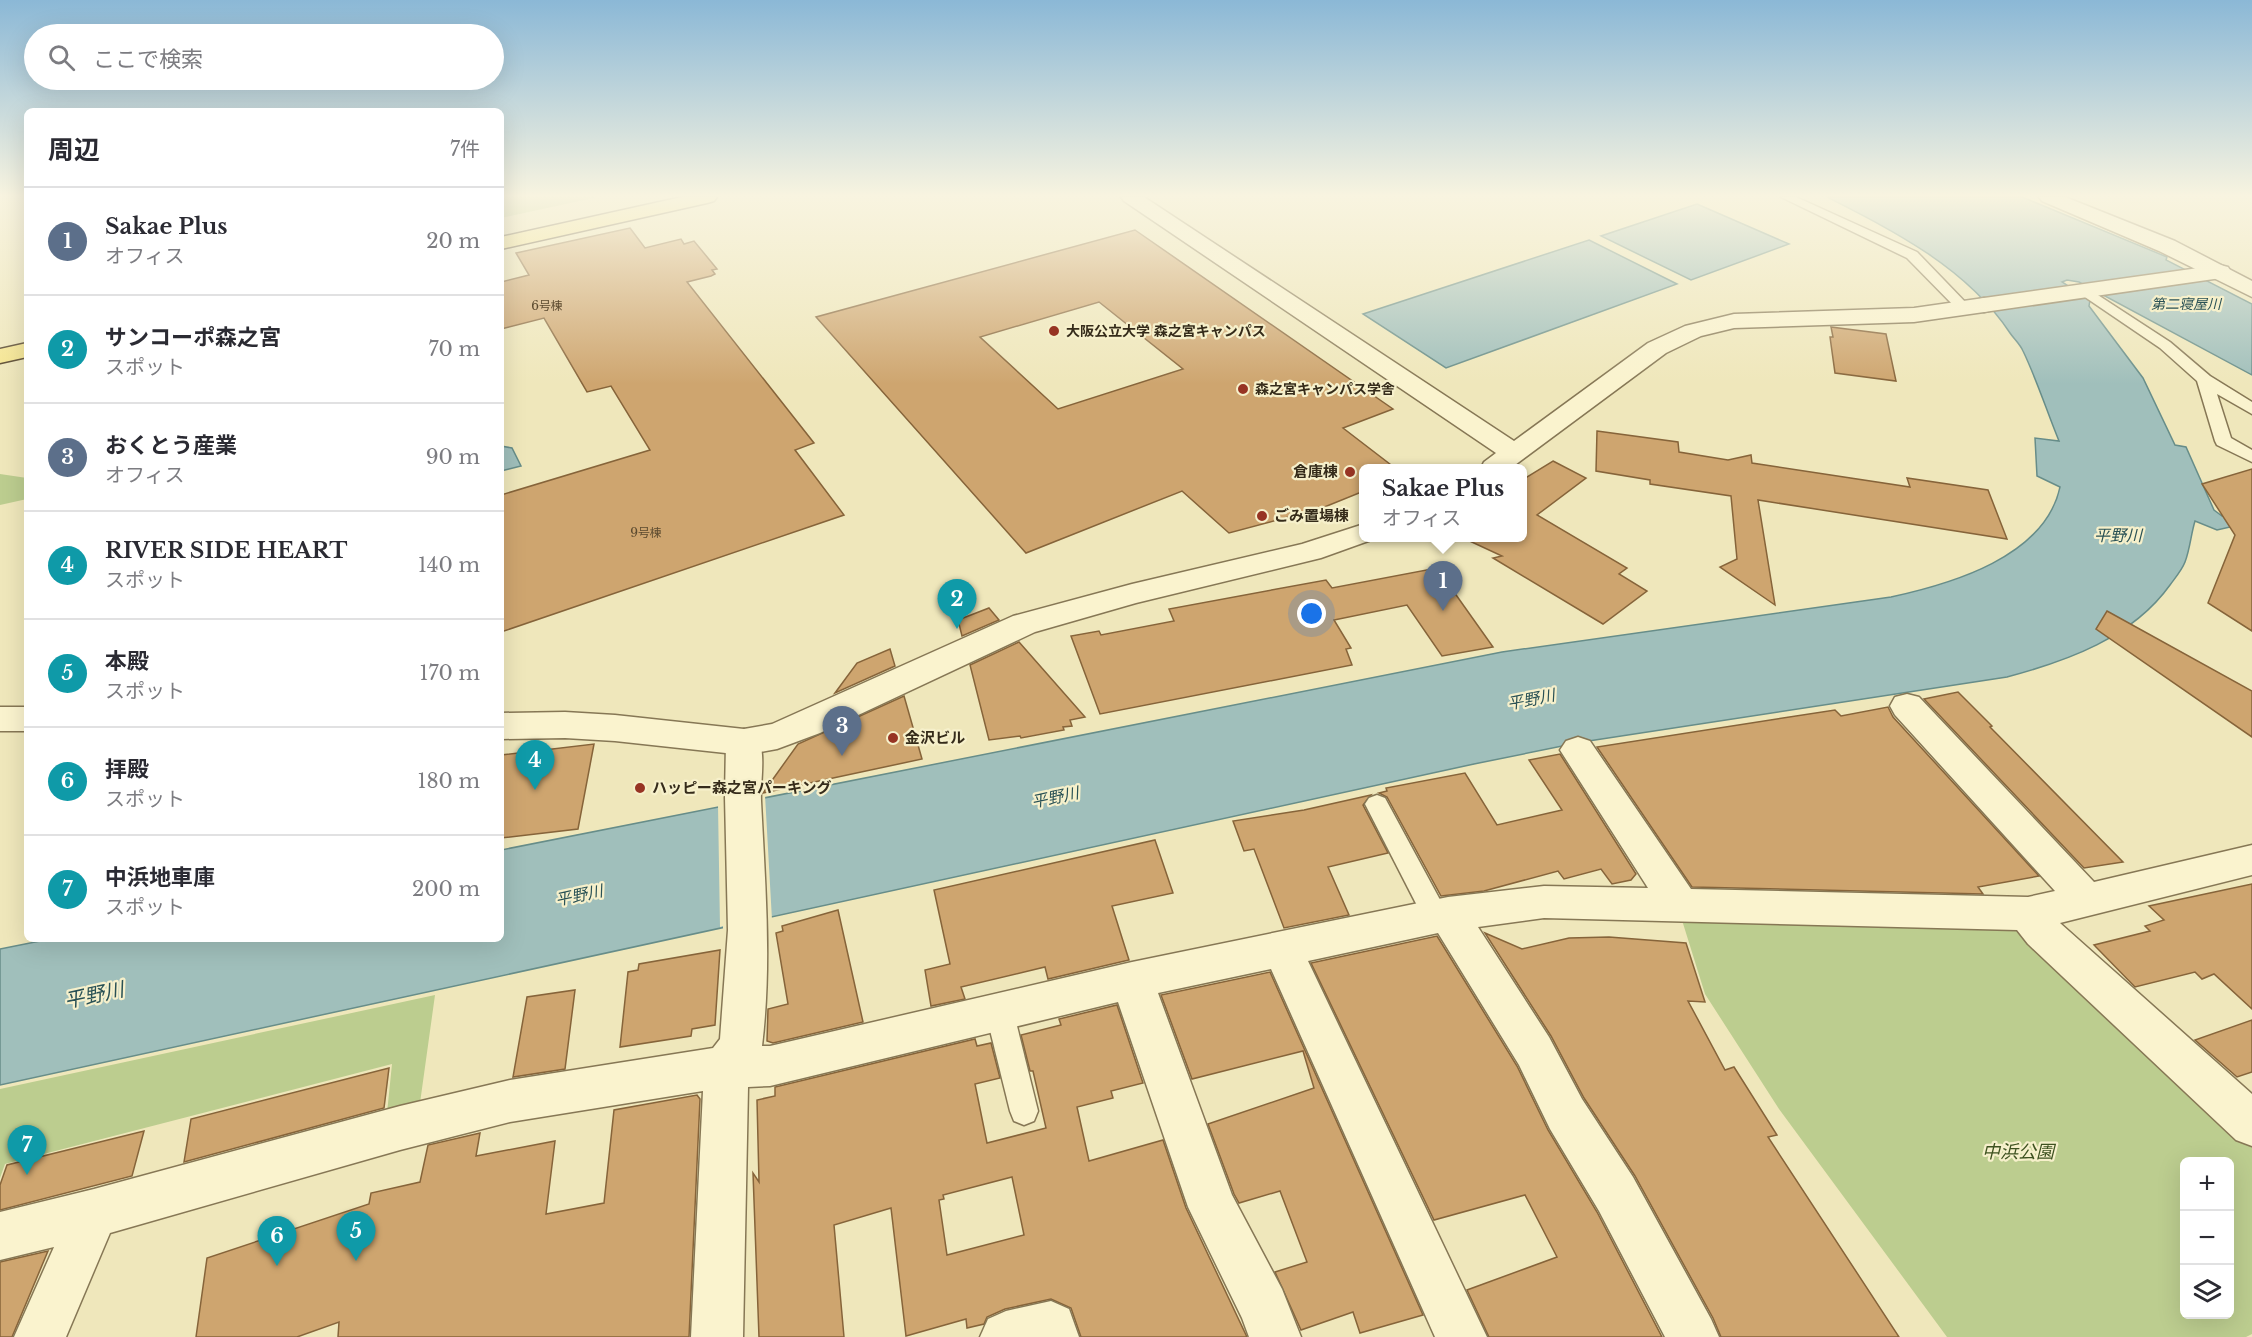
<!DOCTYPE html>
<html lang="ja">
<head>
<meta charset="utf-8">
<style>
  :root { --surface:#fff; --page:#f2f2f3; --text:#2b2b33; --muted:#7c7c81; --line:#e1e1e2; --accent:#111827 }
  body { margin:0; font-family:"Libre Baskerville","Noto Sans JP",serif; background:var(--page); color:var(--text) }
  .controls { position:absolute; right:18px; bottom:18px; display:grid; overflow:hidden; border-radius:9px; box-shadow:0 6px 24px #0002 }
  .controls button { width:54px; height:54px; display:grid; place-items:center; padding:0; border:0; border-bottom:2px solid var(--line); background:var(--surface); color:var(--text); font:30px sans-serif }
  .you { position:absolute; left:1312px; top:614px; width:21px; height:21px; margin:-15px; border:4px solid #fff; border-radius:50%; background:#1a73e8; box-shadow:0 0 0 9px #1a73e833 }
  .badge { display:grid; place-items:center; width:39px; height:39px; border-radius:50%; background:var(--accent); color:#fff; font-size:20px; font-weight:700 }
  .pin { position:absolute; translate:-50% -50px; filter:drop-shadow(0 2px 3px #0008) }
  .pin::after { content:''; position:absolute; top:32px; width:21px; height:18px; background:inherit; clip-path:polygon(0 0,100% 0,50% 100%) }
  .popup { position:absolute; left:1359px; top:464px; width:168px; height:78px; box-sizing:border-box; display:grid; place-content:center; border-radius:9px; background:var(--surface); filter:drop-shadow(0 2px 4px #0005); font-size:20px; white-space:nowrap; color:var(--muted) }
  .popup b { font-size:22px; color:var(--text) }
  .popup::after { content:''; position:absolute; left:50%; top:100%; margin-left:-12px; border:12px solid transparent; border-top-color:var(--surface) }
  .list { margin:0; padding:0; list-style:none }
  h2 { display:flex; justify-content:space-between; align-items:center; height:78px; margin:0; padding:0 24px; font-size:26px }
  h2 small { font-size:20px; font-weight:400; color:var(--muted) }
  .list li { display:grid; grid-template-columns:39px 1fr auto; gap:18px; align-items:center; box-sizing:border-box; height:108px; padding:0 24px; border-top:2px solid var(--line) }
  .list b { display:block; font-size:22px; white-space:nowrap }
  .list p { margin:0; font-size:20px; white-space:nowrap; color:var(--muted) }
  .list em { font-size:20px; font-style:normal; color:var(--muted) }
  .icon { flex:none; width:33px; height:33px; fill:none; stroke:currentColor; stroke-width:2; stroke-linecap:round; stroke-linejoin:round }
  .map { position:relative; flex:none; width:2252px; height:1337px; overflow:hidden }
  .search { position:absolute; background:var(--surface); box-shadow:0 6px 24px #0002; left:24px; top:24px; width:480px; height:66px; display:flex; align-items:center; gap:15px; box-sizing:border-box; padding:0 21px; border-radius:33px; color:var(--muted); font-size:22px }
  .panel { position:absolute; background:var(--surface); box-shadow:0 6px 24px #0002; left:24px; top:108px; width:480px; height:834px; border-radius:9px }
  .map>svg:first-child { display:block }
  .green { fill:#bccd8f; fill-rule:evenodd }
  .water { fill:#a0bfbb; stroke:#678d89; stroke-width:1.5 }
  .pier { fill:#efe7bb }
  .building { fill:#cea56f; stroke:#86643a; stroke-width:1.5; fill-rule:evenodd }
  .lines { fill:none; stroke-linecap:round; stroke-linejoin:round }
  .service-casing { stroke:#867755; stroke-width:3 }
  .minor-casing { stroke:#867755; stroke-width:3 }
  .tertiary-casing { stroke:#867755; stroke-width:3 }
  .primary-casing { stroke:#53432a; stroke-width:3 }
  .service { fill:#faf3ce; fill-rule:evenodd }
  .minor { fill:#faf3ce; fill-rule:evenodd }
  .tertiary { fill:#faf3ce; fill-rule:evenodd }
  .primary { fill:#f5e590; fill-rule:evenodd }
  .poi-dot { fill:#973423; stroke:#f6f0cb; stroke-width:2 }
  .labels { text-anchor:middle; stroke-width:4.5; stroke-linejoin:round; paint-order:stroke }
  .number-label { font-size:12px; fill:#5b4a2f }
  .far-water-label { font-size:14px; font-style:italic; fill:#295155; stroke:#f6f0cb }
  .far-poi-label { font-size:14px; font-weight:bold; fill:#352b1a; stroke:#f6f0cb; text-anchor:start }
  .poi-label { font-size:15px; font-weight:bold; fill:#352b1a; stroke:#f6f0cb; text-anchor:start }
  .water-label { font-size:16px; font-style:italic; fill:#295155; stroke:#f6f0cb }
  .near-park-label { font-size:18px; font-style:italic; fill:#3e5220; stroke:#f6f0cb }
  .near-water-label { font-size:20px; font-style:italic; fill:#295155; stroke:#f6f0cb }
</style>
</head>
<body>
<div class="map">
<svg width="2252" height="1337" viewBox="0 0 2252 1337">
  <rect width="100%" height="100%" fill="#efe7bb"/>
  <!-- green -->
  <g class="green">
    <polygon points="501,197 598,197 501,218"/>
    <polygon points="0,474 27,478 27,499 0,505"/>
    <path d="M1681,917L2024,929L2252,1133V1334L2246,1337H1947L1779,1109L1705,994ZM2184,1162H2230V1314H2184Z"/>
    <polygon points="435,995 420,1103 387,1113 392,1064 5,1164 0,1178 0,1089"/>
  </g>
  <!-- water -->
  <g class="water">
    <path d="M1827,197H2022L2167,257L2166,260L2252,304V375L2079,282L2067,280L2062,282L2090,300L2089,306L2143,378L2175,445L2186,447L2214,510L2222,516L2252,513V522L2217,530L2195,521C2191,534 2190,549 2185,562C2182,570 2175,578 2170,585C2132,638 2067,661 2007,677L1582,742L1474,764L0,1085V949L50,939H501V850L1502,652L1891,597C1951,584 2045,557 2060,487L2037,476L2035,438L2059,441C2047,412 2037,380 2023,351C2020,344 2014,339 2010,333C1967,268 1894,231 1827,197Z"/>
    <polygon points="1697,204 1789,244 1691,280 1601,236"/>
    <polygon points="1589,240 1677,284 1446,368 1363,314"/>
    <polygon points="501,446 512,448 521,466 501,471"/>
  </g>
  <!-- pier -->
  <polygon class="pier" points="765,795 772,920 723,931 723,926 720,927 718,805"/>
  <!-- building -->
  <g class="building">
    <polygon points="630,228 645,248 681,239 684,244 694,241 717,269 712,270 715,274 711,276 687,282 814,443 795,450 844,515 501,632 501,495 650,450 611,386 587,392 544,318 501,329 501,282 529,275 516,253"/>
    <path d="M1135,230L1393,409L1343,428L1395,468H1364V491L1322,508L1229,533L1182,491L1026,553L816,317ZM1099,302L1183,369L1058,409L980,337Z"/>
    <polygon points="1831,327 1886,334 1896,381 1835,373 1830,337 1833,337"/>
    <polygon points="1597,431 1678,442 1679,452 1728,460 1751,455 1752,463 1910,487 1907,478 1988,490 2007,539 1758,500 1775,605 1720,567 1737,559 1731,496 1650,484 1650,480 1596,471"/>
    <polygon points="1553,461 1586,478 1537,515 1627,568 1619,574 1647,591 1603,624 1493,558 1502,556 1461,537 1522,537 1522,480"/>
    <polygon points="2252,469 2252,631 2208,603 2235,535 2202,484"/>
    <polygon points="1437,568 1493,647 1442,656 1407,605 1334,620 1351,648 1346,649 1352,665 1100,714 1071,636 1099,631 1101,635 1174,621 1169,609 1326,580 1332,588"/>
    <polygon points="989,608 999,620 962,636 958,620"/>
    <polygon points="2107,611 2252,691 2252,737 2096,629"/>
    <polygon points="1019,642 1085,717 1070,720 1072,726 1063,727 1064,730 1021,738 1020,736 989,740 970,665"/>
    <polygon points="890,649 895,666 835,693 857,663"/>
    <polygon points="1958,692 1992,726 1990,727 2123,862 2084,868 1924,699"/>
    <polygon points="904,696 922,759 763,793 798,744"/>
    <polygon points="1888,707 1893,717 2039,876 1978,887 1983,894 1692,887 1597,747 1835,710 1841,716"/>
    <polygon points="594,744 578,829 501,838 501,755"/>
    <polygon points="1560,754 1636,874 1631,880 1612,884 1601,869 1564,879 1558,871 1484,891 1441,896 1387,797 1379,793 1387,791 1386,788 1465,773 1497,825 1562,810 1529,760"/>
    <polygon points="1371,795 1363,805 1388,853 1328,867 1349,915 1284,928 1254,849 1244,851 1233,821 1304,810"/>
    <polygon points="1155,840 1173,893 1112,906 1129,960 1048,979 1045,967 961,987 965,999 931,1006 925,970 950,964 934,890"/>
    <polygon points="2252,884 2252,1009 2214,974 2202,979 2195,972 2135,987 2094,945 2150,931 2145,926 2164,920 2149,906"/>
    <polygon points="838,910 863,1022 773,1043 767,1041 768,1009 788,1004 776,933 783,931 782,926"/>
    <polygon points="1485,933 1522,949 1569,938 1609,937 1686,943 1705,1002 1688,1001 1725,1070 1734,1067 1777,1135 1768,1137 1899,1337 1721,1337 1713,1318 1635,1176 1584,1098 1551,1036"/>
    <polygon points="1437,936 1517,1066 1548,1130 1597,1212 1662,1337 1489,1337 1467,1290 1557,1257 1525,1195 1434,1220 1311,963"/>
    <polygon points="720,950 715,1025 692,1029 691,1036 620,1047 628,972 638,970 639,964"/>
    <polygon points="1270,972 1423,1315 1360,1333 1353,1312 1301,1330 1275,1272 1307,1262 1280,1191 1239,1203 1234,1194 1208,1124 1314,1088 1303,1051 1192,1079 1161,995"/>
    <polygon points="575,990 565,1069 513,1077 527,997"/>
    <path d="M1117,1005L1143,1083L1111,1091L1113,1098L1077,1107L1089,1161L1163,1140L1186,1208L1247,1337H1081L1071,1308L1051,1299L1005,1309L987,1317L984,1324L967,1328L966,1319L906,1336L891,1208L834,1225L844,1337H759L753,1173L759,1182L757,1100L775,1096V1087L975,1039L977,1046L991,1043L1000,1078L975,1084L987,1143L1046,1128L1033,1071H1030L1021,1035L1061,1025L1059,1019ZM1012,1177L1024,1235L947,1255L939,1200L944,1199L943,1195Z"/>
    <polygon points="2252,1020 2252,1072 2237,1077 2195,1040"/>
    <polygon points="389,1068 384,1108 184,1162 191,1119"/>
    <polygon points="697,1095 700,1099 689,1337 338,1337 339,1322 297,1337 196,1337 207,1258 369,1204 371,1193 420,1182 428,1145 480,1133 476,1156 555,1141 546,1214 604,1203 614,1110"/>
    <polygon points="144,1131 132,1176 0,1210 0,1185 7,1165"/>
    <polygon points="48,1251 12,1337 0,1337 0,1262"/>
  </g>
  <g class="lines">
    <defs>
      <g id="service">
        <polygon points="1781,197 1796,197 1917,252 1971,308 1964,312 1959,311 1907,258"/>
        <polygon points="2084,286 2170,342 2210,376 2252,402 2252,414 2217,394 2231,438 2252,450 2252,462 2217,445 2215,441 2197,381 2160,348 2079,293 2077,290 2079,287"/>
        <polygon points="1377,795 1385,798 1445,909 1449,917 1445,925 1436,928 1427,925 1365,804 1369,798"/>
        <polygon points="999,998 1009,1001 1013,1010 1038,1111 1034,1121 1024,1125 1014,1121 1010,1111 985,1010 989,1001"/>
      </g>
      <g id="minor">
        <polygon points="2220,265 2228,267 2231,272 2228,277 1984,312 1976,310 1973,305 1976,300 1984,298"/>
        <path d="M1907,694L1919,697L2094,882L2252,845V875L2060,923L2252,1094V1146L2236,1140L2028,944L2017,930L1544,918L1478,927L1549,1037L1582,1099L1633,1177L1711,1319L1719,1337H1665L1599,1211L1550,1129L1519,1065L1438,933L1308,961L1487,1337H1435L1271,969L1158,993L1232,1195L1282,1289L1301,1337H1249L1242,1318L1188,1207L1118,1002L770,1086L748,1087L743,1337H691L703,1091L510,1122L400,1150L110,1233L66,1337H14L54,1247L0,1260V1212L94,1189L400,1106L510,1080L713,1048L720,1039L728,930L725,797L726,742L732,733L744,729L756,733C767,752 760,779 761,801C765,882 772,964 762,1046H770L1132,962L1448,897L1544,886L1648,888L1560,750L1566,741L1578,737L1590,741L1691,889L2028,897L2055,891L1895,715L1890,706L1895,697Z"/>
        <polygon points="1051,1301 1069,1309 1079,1337 980,1337 988,1319 1006,1311"/>
      </g>
      <g id="tertiary">
        <polygon points="1121,197 1144,197 1514,441 1648,343 1685,326 1734,314 1914,308 1984,298 1992,300 1995,305 1992,310 1984,312 1914,322 1734,328 1701,336 1666,353 1511,468 1481,468 1484,462 1496,453 1124,201"/>
        <polygon points="2039,197 2065,197 2175,241 2252,281 2252,297 2159,251 2042,201"/>
        <polygon points="1364,524 1364,538 1376,538 1374,539 1321,558 1136,603 1035,632 820,733 777,749 744,755 615,741 565,738 501,739 501,713 565,712 615,715 744,729 772,724 1013,616 1132,584 1302,544"/>
        <rect x="0" y="707" width="27" height="24"/>
      </g>
      <g id="primary">
        <polygon points="682,197 717,197 714,201 707,203 501,249 501,237"/>
        <polygon points="27,343 27,357 0,363 0,349"/>
      </g>
    </defs>
    <!-- service casing -->
    <use href="#service" class="service-casing"/>
    <!-- minor casing -->
    <use href="#minor" class="minor-casing"/>
    <!-- tertiary casing -->
    <use href="#tertiary" class="tertiary-casing"/>
    <!-- primary casing -->
    <use href="#primary" class="primary-casing"/>
    <!-- service -->
    <use href="#service" class="service"/>
    <!-- minor -->
    <use href="#minor" class="minor"/>
    <!-- tertiary -->
    <use href="#tertiary" class="tertiary"/>
    <!-- primary -->
    <use href="#primary" class="primary"/>
  </g>
  <!-- sky -->
  <linearGradient id="sky" x2="0" y2="1"><stop stop-color="#8bb8d6"/><stop offset="0.51" stop-color="#f8f4e0"/><stop offset="1" stop-color="#f8f4e0" stop-opacity="0"/></linearGradient>
  <rect width="2252" height="384" fill="url(#sky)"/>
  <!-- markers -->
  <g class="poi-dot">
    <circle cx="1054" cy="331" r="6"/>
    <circle cx="1243" cy="389" r="6"/>
    <circle cx="1350" cy="472" r="6"/>
    <circle cx="1262" cy="516" r="6"/>
    <circle cx="893" cy="738" r="6"/>
    <circle cx="640" cy="788" r="6"/>
  </g>
  <g class="labels">
    <!-- number labels -->
    <g class="number-label">
      <text x="547" y="310">6号棟</text>
      <text x="646" y="537">9号棟</text>
    </g>
    <!-- far-water labels -->
    <g class="far-water-label">
      <text x="2186" y="309">第二寝屋川</text>
    </g>
    <!-- far-poi labels -->
    <g class="far-poi-label">
      <text x="1066" y="336">大阪公立大学 森之宮キャンパス</text>
      <text x="1255" y="394">森之宮キャンパス学舎</text>
    </g>
    <!-- poi labels -->
    <g class="poi-label">
      <text x="1338" y="477" text-anchor="end">倉庫棟</text>
      <text x="1274" y="521">ごみ置場棟</text>
      <text x="905" y="743">金沢ビル</text>
      <text x="652" y="793">ハッピー森之宮パーキング</text>
    </g>
    <!-- water labels -->
    <g class="water-label">
      <text x="2118" y="541">平野川</text>
      <text transform="translate(1531 699) rotate(-11)" y="6">平野川</text>
      <text transform="translate(1055 797) rotate(-12)" y="6">平野川</text>
      <text transform="translate(579 895) rotate(-12)" y="6">平野川</text>
    </g>
    <!-- near-park labels -->
    <g class="near-park-label">
      <text x="2018" y="1158">中浜公園</text>
    </g>
    <!-- near-water labels -->
    <g class="near-water-label">
      <text transform="translate(94 995) rotate(-12)" y="7">平野川</text>
    </g>
  </g>
</svg>
<div class="controls">
<button>+</button>
<button>−</button>
<button><svg class="icon" aria-label="layers" viewBox="0 0 24 24"><path d="M12 4l9 5-9 5-9-5zM3 14l9 5 9-5"/></svg></button>
</div>
<div class="you"></div>
<div class="pin badge" style="left:1443px;top:611px;background:#5c6f8a">1</div>
<div class="popup"><b>Sakae Plus</b>オフィス</div>
<div class="pin badge" style="left:957px;top:629px;background:#0f9aa8">2</div>
<div class="pin badge" style="left:842px;top:756px;background:#5c6f8a">3</div>
<div class="pin badge" style="left:535px;top:790px;background:#0f9aa8">4</div>
<div class="pin badge" style="left:356px;top:1261px;background:#0f9aa8">5</div>
<div class="pin badge" style="left:277px;top:1266px;background:#0f9aa8">6</div>
<div class="pin badge" style="left:27px;top:1175px;background:#0f9aa8">7</div>
<div class="search"><svg class="icon" aria-label="search" viewBox="0 0 24 24"><circle cx="10" cy="10" r="6"/><path d="M15 15l6 6"/></svg>ここで検索</div>
<section class="panel">
<h2>周辺<small>7件</small></h2>
<ul class="list">
<li><span class="badge" style="background:#5c6f8a">1</span><div><b>Sakae Plus</b><p>オフィス</p></div><em>20 m</em></li>
<li><span class="badge" style="background:#0f9aa8">2</span><div><b>サンコーポ森之宮</b><p>スポット</p></div><em>70 m</em></li>
<li><span class="badge" style="background:#5c6f8a">3</span><div><b>おくとう産業</b><p>オフィス</p></div><em>90 m</em></li>
<li><span class="badge" style="background:#0f9aa8">4</span><div><b>RIVER SIDE HEART</b><p>スポット</p></div><em>140 m</em></li>
<li><span class="badge" style="background:#0f9aa8">5</span><div><b>本殿</b><p>スポット</p></div><em>170 m</em></li>
<li><span class="badge" style="background:#0f9aa8">6</span><div><b>拝殿</b><p>スポット</p></div><em>180 m</em></li>
<li><span class="badge" style="background:#0f9aa8">7</span><div><b>中浜地車庫</b><p>スポット</p></div><em>200 m</em></li>
</ul>
</section>
</div>
</body>
</html>
